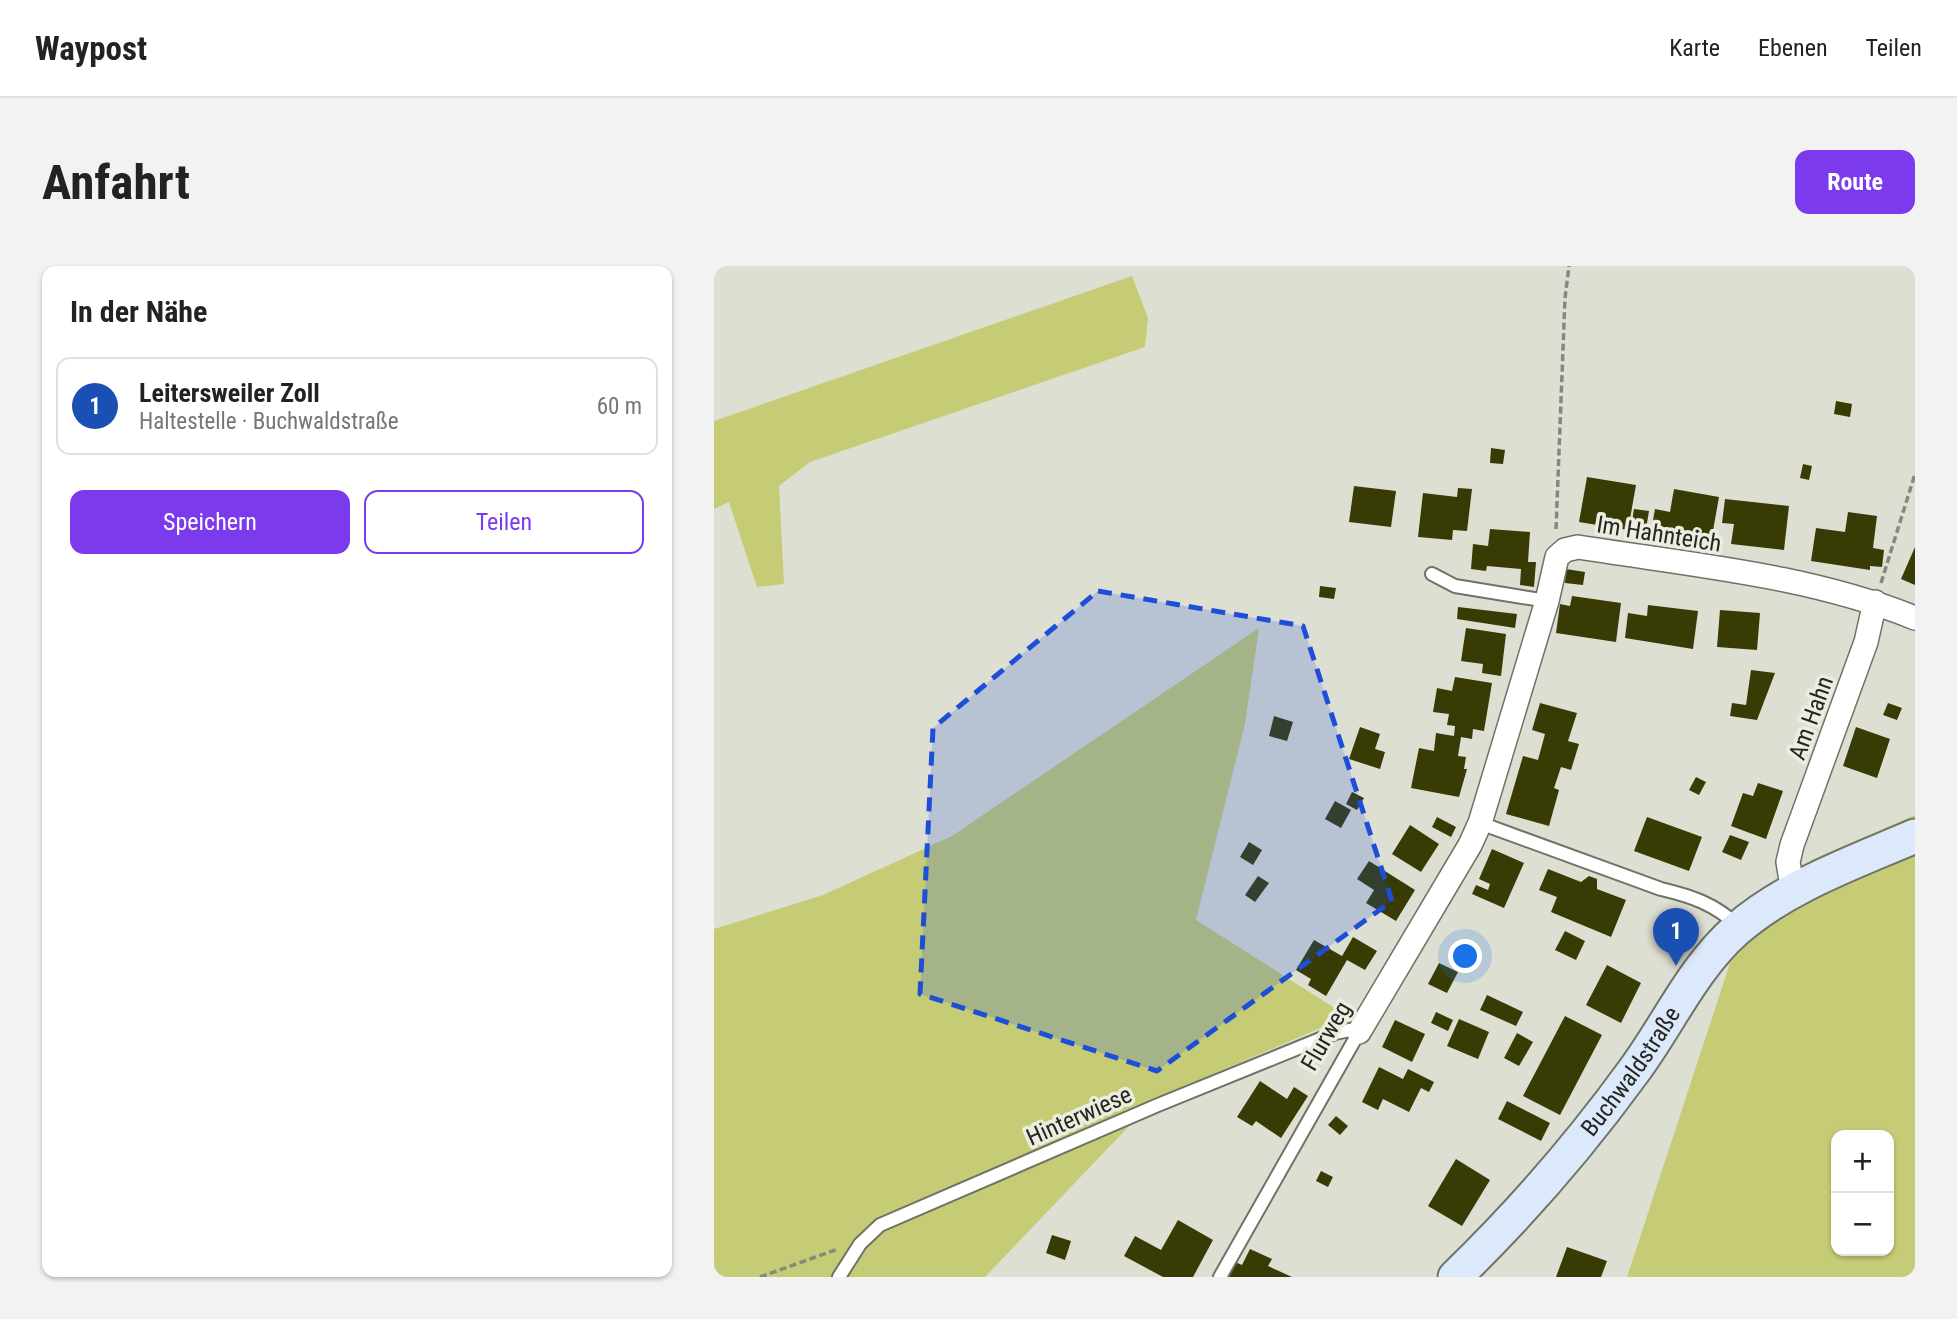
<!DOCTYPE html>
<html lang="de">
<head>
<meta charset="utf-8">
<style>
  :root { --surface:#fff; --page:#f2f2f2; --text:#222; --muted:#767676; --line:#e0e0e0; --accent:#7c3aed }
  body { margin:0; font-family:"Roboto Condensed",sans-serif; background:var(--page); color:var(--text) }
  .controls { position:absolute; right:21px; bottom:21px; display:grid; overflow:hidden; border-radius:14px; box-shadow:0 2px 5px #0004 }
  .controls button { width:63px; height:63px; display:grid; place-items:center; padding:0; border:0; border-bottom:2px solid var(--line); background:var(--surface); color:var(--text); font:35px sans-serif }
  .you { position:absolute; left:752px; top:691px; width:24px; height:24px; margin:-18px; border:5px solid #fff; border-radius:50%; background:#1a73e8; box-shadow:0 0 0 10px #1a73e833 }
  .badge { display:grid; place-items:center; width:46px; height:46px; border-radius:50%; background:var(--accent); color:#fff; font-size:23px; font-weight:700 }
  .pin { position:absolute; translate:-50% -58px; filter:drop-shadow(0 2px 4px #0008) }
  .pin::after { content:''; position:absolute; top:37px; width:24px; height:21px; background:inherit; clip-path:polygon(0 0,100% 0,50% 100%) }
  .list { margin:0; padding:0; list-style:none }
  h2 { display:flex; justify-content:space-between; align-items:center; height:91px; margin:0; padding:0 28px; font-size:30px }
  h2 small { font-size:23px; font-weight:400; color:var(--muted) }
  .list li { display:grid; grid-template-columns:46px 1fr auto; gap:21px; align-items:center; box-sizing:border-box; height:98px; margin:0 14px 14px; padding:0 14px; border:2px solid var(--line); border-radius:14px }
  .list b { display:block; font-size:26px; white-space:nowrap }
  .list p { margin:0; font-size:23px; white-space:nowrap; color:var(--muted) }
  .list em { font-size:23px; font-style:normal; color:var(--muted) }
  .actions { display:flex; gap:14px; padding:21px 28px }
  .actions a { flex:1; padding:16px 0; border:2px solid var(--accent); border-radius:14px; text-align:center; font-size:24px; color:var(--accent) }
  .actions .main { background:var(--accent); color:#fff }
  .map { position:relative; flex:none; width:1201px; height:1011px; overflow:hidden; border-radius:14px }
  header { display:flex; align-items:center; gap:42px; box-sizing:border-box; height:98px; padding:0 35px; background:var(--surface); border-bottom:2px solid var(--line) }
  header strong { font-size:33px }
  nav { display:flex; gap:38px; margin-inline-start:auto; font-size:24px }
  .intro { display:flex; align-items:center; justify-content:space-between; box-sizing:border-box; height:168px; padding:0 42px }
  h1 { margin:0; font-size:49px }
  .button { padding:18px 32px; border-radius:14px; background:var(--accent); color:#fff; font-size:24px; font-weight:700 }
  main { display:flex; gap:42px; padding:0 42px }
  aside { flex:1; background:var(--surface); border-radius:14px; box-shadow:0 2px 5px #0004 }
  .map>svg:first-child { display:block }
  .green { fill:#c6cc75; fill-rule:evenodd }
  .building { fill:#393b05 }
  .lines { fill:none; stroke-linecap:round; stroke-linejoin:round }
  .service-casing { stroke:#707266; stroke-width:16 }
  .minor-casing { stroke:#707266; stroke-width:26 }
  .secondary-casing { stroke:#707266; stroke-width:37 }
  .path { stroke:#86877e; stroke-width:3.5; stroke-dasharray:7 3.5; stroke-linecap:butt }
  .service { stroke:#fff; stroke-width:12 }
  .minor { stroke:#fff; stroke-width:23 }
  .secondary { stroke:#dce9fb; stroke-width:33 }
  .marked { fill:#1d4ed8; fill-opacity:0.2; stroke:#1d4ed8; stroke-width:5; stroke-dasharray:14 9; stroke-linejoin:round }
  .labels { text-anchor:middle; stroke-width:7; stroke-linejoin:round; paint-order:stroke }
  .street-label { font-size:24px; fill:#252621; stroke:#ebede0 }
</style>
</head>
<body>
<header>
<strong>Waypost</strong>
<nav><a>Karte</a><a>Ebenen</a><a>Teilen</a></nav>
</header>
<div class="intro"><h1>Anfahrt</h1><a class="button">Route</a></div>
<main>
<aside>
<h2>In der Nähe<small></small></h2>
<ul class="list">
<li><span class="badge" style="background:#1a4fb4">1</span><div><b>Leitersweiler Zoll</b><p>Haltestelle · Buchwaldstraße</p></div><em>60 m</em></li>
</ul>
<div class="actions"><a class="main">Speichern</a><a>Teilen</a></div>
</aside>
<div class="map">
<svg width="1201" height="1011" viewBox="0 0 1201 1011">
  <rect width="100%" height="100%" fill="#dedfd3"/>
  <!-- green -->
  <g class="green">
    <polygon points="418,10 434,52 431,81 96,196 65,220 70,318 43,321 15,236 0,243 0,155"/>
    <polygon points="545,362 531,458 482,654 627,746 616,758 441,833 271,1011 0,1011 0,663 109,629 238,570"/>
    <path d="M1201,549V1011H913L1016,697L1044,666L1105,631L1097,594ZM1122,869H1175V985H1122Z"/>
  </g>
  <!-- building -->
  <g class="building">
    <polygon points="1122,135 1138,138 1136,151 1120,148"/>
    <polygon points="777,182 791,184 789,198 776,197"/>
    <polygon points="1089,198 1098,200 1095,214 1086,212"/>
    <polygon points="873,211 922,219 914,264 865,256"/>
    <polygon points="640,220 682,225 677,261 635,256"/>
    <polygon points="744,222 758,223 753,265 739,264 738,274 704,271 709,227 743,231"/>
    <polygon points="960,223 1005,231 997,276 937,266 941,243 956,246"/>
    <polygon points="1011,233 1075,240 1070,284 1017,278 1020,258 1008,257"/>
    <polygon points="920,243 935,245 931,269 916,267"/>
    <polygon points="1134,246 1163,250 1159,282 1170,284 1168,301 1156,300 1156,304 1097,295 1102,262 1131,266"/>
    <polygon points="776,263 816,266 814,296 822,296 820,321 806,319 807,303 773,300 772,305 757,303 759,278 774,280"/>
    <polygon points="1201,281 1201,319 1187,313"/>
    <polygon points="852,303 871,306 869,319 851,317"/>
    <polygon points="606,320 622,322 620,333 605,331"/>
    <polygon points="858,330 907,337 902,376 842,367 846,338 856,340"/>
    <polygon points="934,339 984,345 979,383 911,372 914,347 933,350"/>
    <polygon points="744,341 803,348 801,362 743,353"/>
    <polygon points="1006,344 1046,347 1043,384 1003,381"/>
    <polygon points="752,362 792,368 787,410 768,407 769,398 747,395"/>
    <polygon points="1037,404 1061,407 1043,454 1016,450 1018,437 1032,439"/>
    <polygon points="741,411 778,417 770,465 759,463 758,473 747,471 744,490 752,491 750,503 753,503 745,531 697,522 705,482 720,485 722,467 740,470 741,460 733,459 735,448 719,446 723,422 738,425"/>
    <polygon points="826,437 863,447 854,475 865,478 857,504 847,501 840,522 845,524 835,560 792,548 809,490 824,494 831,468 818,464"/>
    <polygon points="1174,437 1188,442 1183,454 1169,449"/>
    <polygon points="560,450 579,456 573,475 555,470"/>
    <polygon points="646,461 666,468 661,483 671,486 666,503 635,493"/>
    <polygon points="1142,461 1176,473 1163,512 1129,500"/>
    <polygon points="982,511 992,516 985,529 975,524"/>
    <polygon points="1044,517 1069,525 1052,573 1017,560 1029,527 1039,530"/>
    <polygon points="638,526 650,532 643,544 632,538"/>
    <polygon points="621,535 637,544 627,562 611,553"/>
    <polygon points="723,551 742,561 737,571 718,561"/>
    <polygon points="933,551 988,571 975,605 920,585"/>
    <polygon points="696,559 725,578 707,606 678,588"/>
    <polygon points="1016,569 1035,576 1027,594 1008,586"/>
    <polygon points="535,576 548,584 539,599 526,591"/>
    <polygon points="778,583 810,597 790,642 758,628 762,619 774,624 776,618 765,613"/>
    <polygon points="655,595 701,624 682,655 652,637 660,624 643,613"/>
    <polygon points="834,603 867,616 875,610 883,613 883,623 912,634 897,671 837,646 843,631 825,624"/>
    <polygon points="544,610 555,617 541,636 531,629"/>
    <polygon points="851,665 871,675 862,694 841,684"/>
    <polygon points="639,671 663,685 651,704 633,694 612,730 594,719 597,713 582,704 600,674 628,690"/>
    <polygon points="725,697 744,706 733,727 714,718"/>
    <polygon points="893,699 927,717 907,757 872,739"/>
    <polygon points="773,729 809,746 802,760 766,744"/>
    <polygon points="722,746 739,754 734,765 717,757"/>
    <polygon points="851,750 888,769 846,849 809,830"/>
    <polygon points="745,753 775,766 764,793 733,780"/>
    <polygon points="681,754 711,768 698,796 668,781"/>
    <polygon points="803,767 819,776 805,800 790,792"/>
    <polygon points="665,801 689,813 694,803 720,816 715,826 707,822 695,846 669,833 664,844 648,836"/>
    <polygon points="546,815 573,833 580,821 594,830 567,872 542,855 538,860 523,851"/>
    <polygon points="793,835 836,857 827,875 784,853"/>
    <polygon points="622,850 634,860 626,869 614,859"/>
    <polygon points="742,893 776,914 748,960 714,940"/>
    <polygon points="607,905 619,911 614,921 602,915"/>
    <polygon points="464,954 499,974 479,1011 449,1011 410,990 421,970 447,984"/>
    <polygon points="338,969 357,975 351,994 332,987"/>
    <polygon points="853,981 893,995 887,1011 842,1011"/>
    <polygon points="536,983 558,993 554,1000 578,1011 515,1011 521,996 528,999"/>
  </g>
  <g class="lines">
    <defs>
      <g id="service">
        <polyline points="718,308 741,320 833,335"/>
        <path d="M766,557L947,623C977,630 1001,638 1024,660"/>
        <polyline points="125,1011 146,978 166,959 444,839 621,767 636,764 645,766 506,1011"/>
      </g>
      <g id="minor">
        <polyline points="1079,626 1074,596 1078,579 1152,376 1161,336"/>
        <path d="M645,766L756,579L766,557L833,335L843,291L851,284L864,281C977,299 1094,309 1201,352"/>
      </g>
      <g id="secondary">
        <path id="s1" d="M741,1011C806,948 866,879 919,806C954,759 978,703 1022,664C1072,620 1141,596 1201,570"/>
      </g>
    </defs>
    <!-- service casing -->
    <use href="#service" class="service-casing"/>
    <!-- minor casing -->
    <use href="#minor" class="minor-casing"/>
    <!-- secondary casing -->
    <use href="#secondary" class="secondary-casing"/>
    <!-- path -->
    <g class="path">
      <polyline points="842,263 851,32 855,0"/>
      <polyline points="1167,317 1201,208"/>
      <polyline points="46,1011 124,983"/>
    </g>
    <!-- service -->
    <use href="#service" class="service"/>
    <!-- minor -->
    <use href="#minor" class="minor"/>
    <!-- secondary -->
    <use href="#secondary" class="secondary"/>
  </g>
  <!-- marked area -->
  <path class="marked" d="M384,325L589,360L678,635L443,805L206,728L219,462Z"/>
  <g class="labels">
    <!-- street labels -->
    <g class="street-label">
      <text transform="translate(945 268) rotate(9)" y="8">Im Hahnteich</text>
      <text transform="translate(1097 452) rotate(-70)" y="8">Am Hahn</text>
      <text transform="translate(612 770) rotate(-60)" y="8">Flurweg</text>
      <text dy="8" stroke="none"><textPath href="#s1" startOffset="271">Buchwaldstraße</textPath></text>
      <text transform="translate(365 850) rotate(-24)" y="8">Hinterwiese</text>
    </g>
  </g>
</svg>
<div class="controls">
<button>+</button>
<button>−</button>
</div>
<div class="you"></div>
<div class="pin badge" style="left:962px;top:700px;background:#1a4fb4">1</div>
</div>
</main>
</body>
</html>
